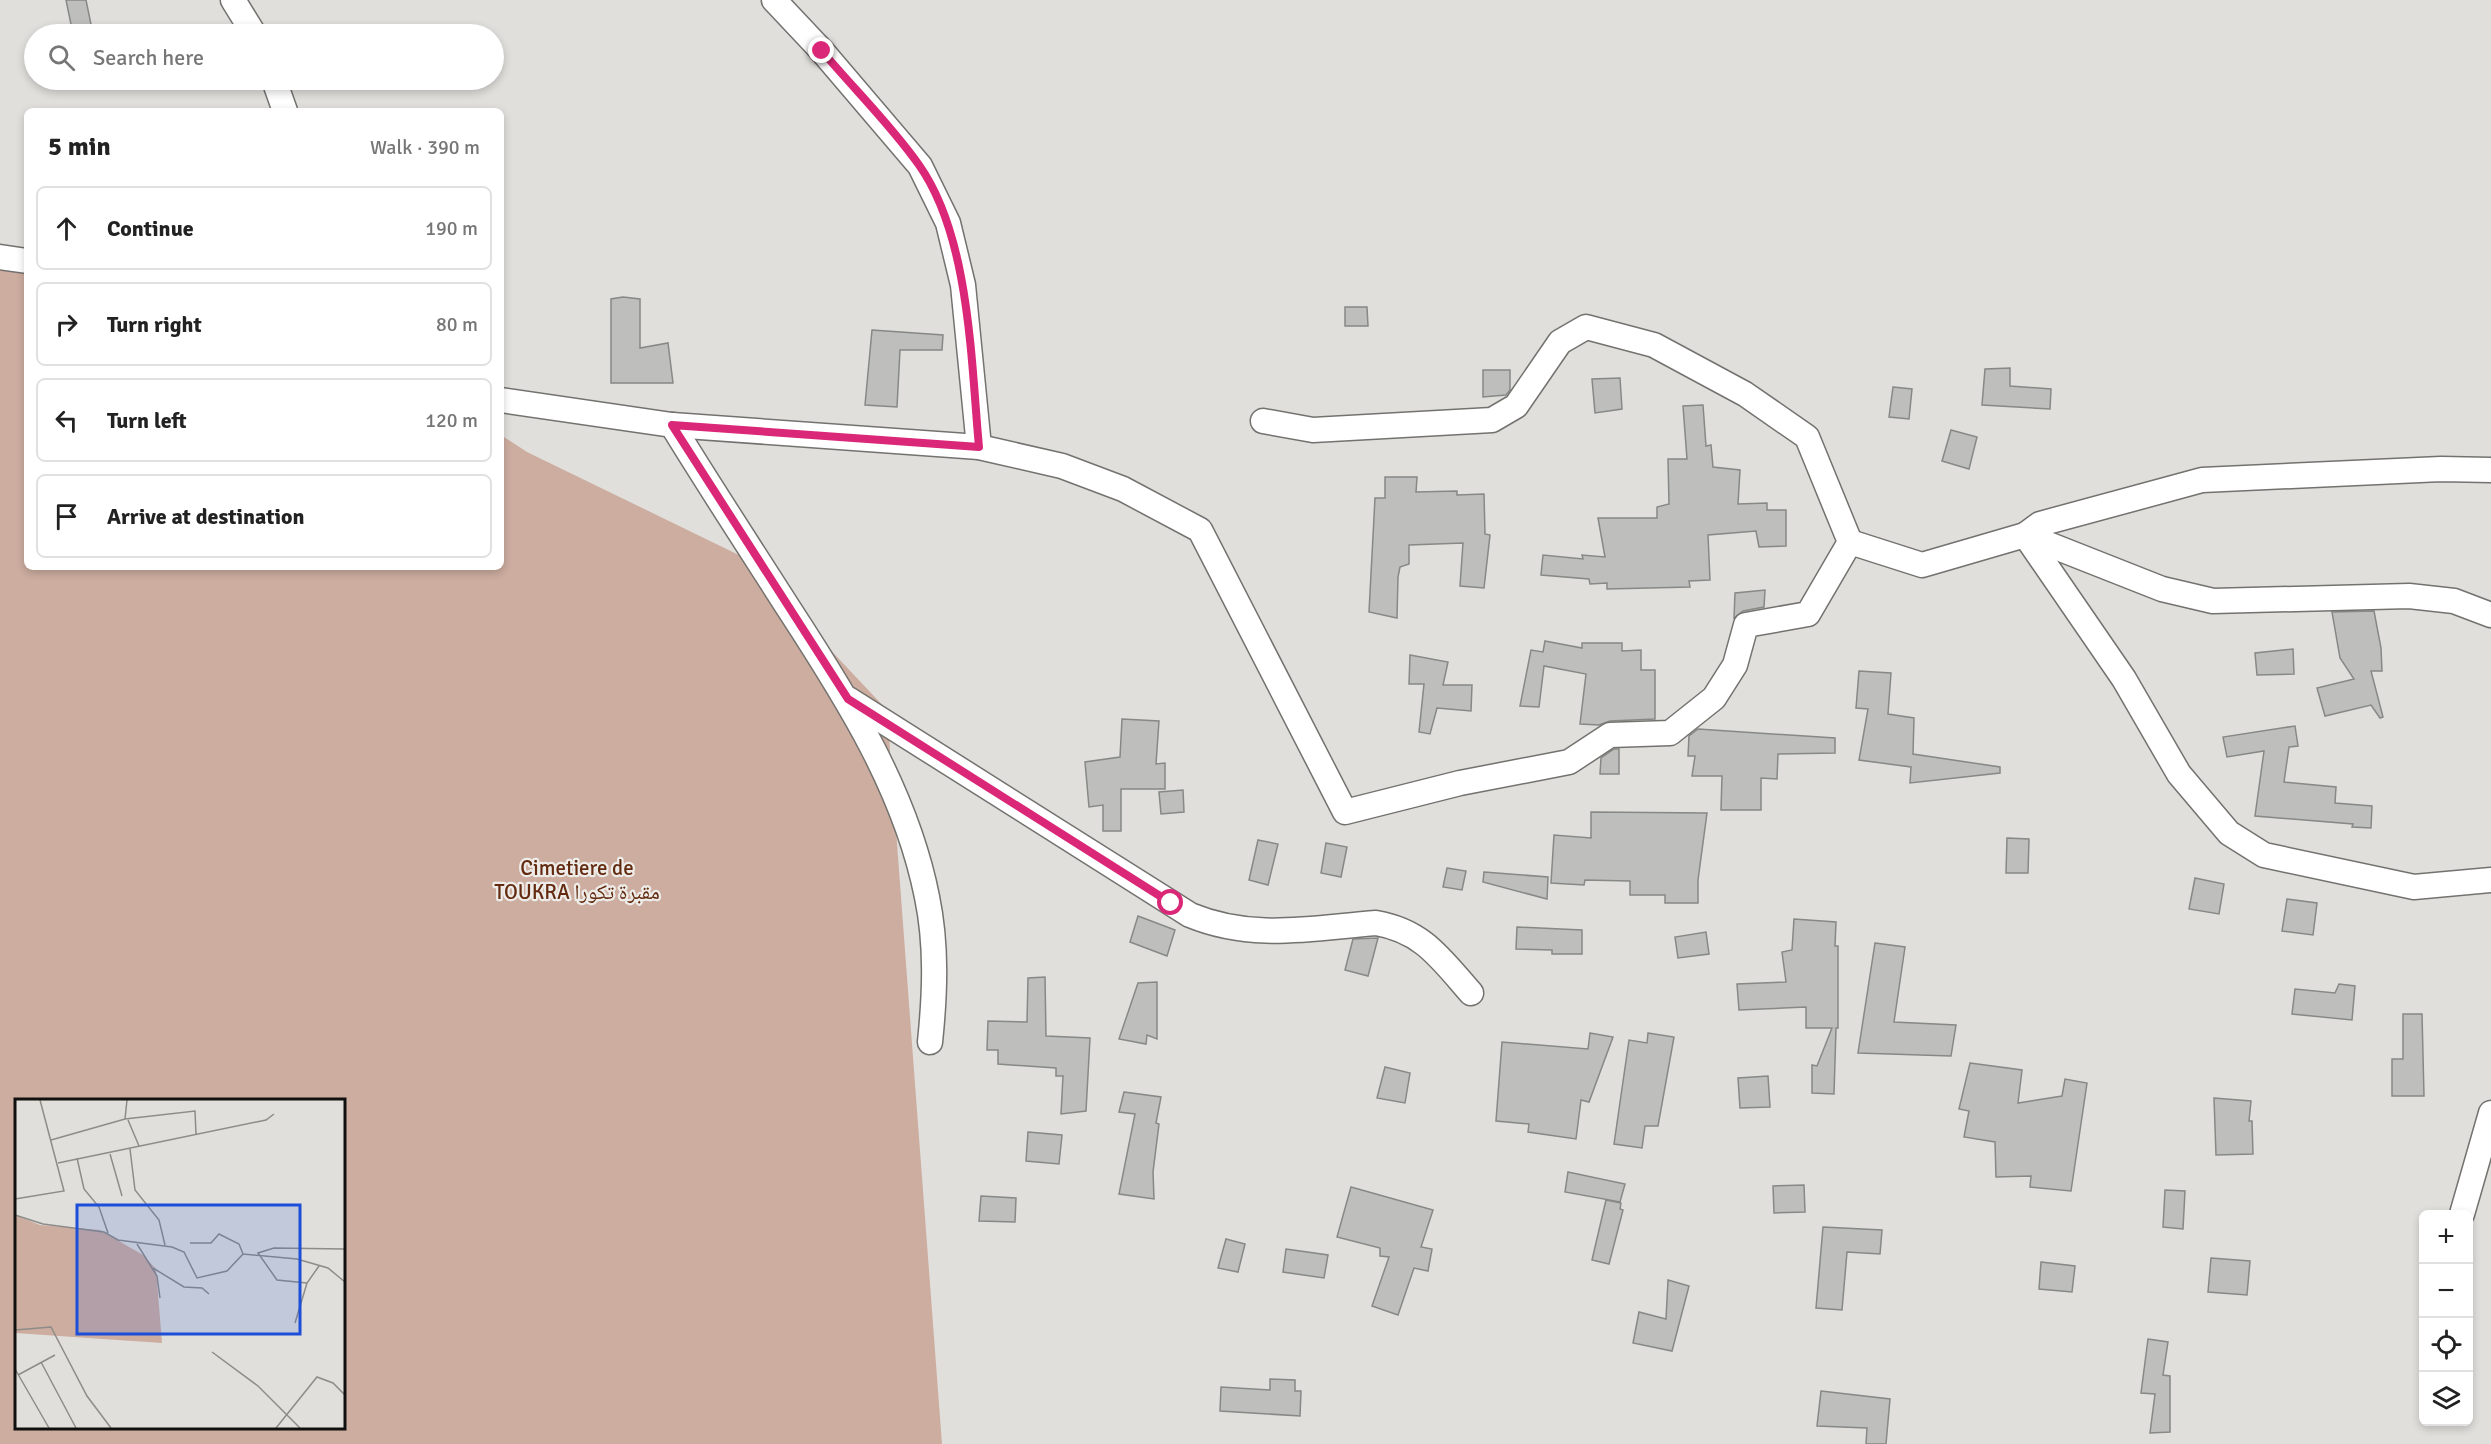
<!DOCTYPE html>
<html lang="en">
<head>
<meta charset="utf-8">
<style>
  :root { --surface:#fff; --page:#f2f2f2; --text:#222; --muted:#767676; --line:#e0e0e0 }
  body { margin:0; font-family:Signika,"Noto Naskh Arabic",sans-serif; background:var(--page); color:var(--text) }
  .controls { position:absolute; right:18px; bottom:18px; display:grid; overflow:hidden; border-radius:9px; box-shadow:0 3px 9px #0003 }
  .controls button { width:54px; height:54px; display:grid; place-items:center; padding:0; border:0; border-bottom:2px solid var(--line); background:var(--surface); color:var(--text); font:30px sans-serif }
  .stop { position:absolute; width:18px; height:18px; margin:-14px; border:4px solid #db2777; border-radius:50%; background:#fff }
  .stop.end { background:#db2777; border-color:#fff; box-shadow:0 2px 6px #0008 }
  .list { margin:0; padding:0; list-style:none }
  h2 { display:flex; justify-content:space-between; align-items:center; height:78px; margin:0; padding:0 24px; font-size:26px }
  h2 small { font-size:20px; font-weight:400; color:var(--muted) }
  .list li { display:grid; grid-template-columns:39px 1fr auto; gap:18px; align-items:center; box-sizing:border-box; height:84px; margin:0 12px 12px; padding:0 12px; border:2px solid var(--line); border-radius:9px }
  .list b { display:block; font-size:22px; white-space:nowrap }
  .list em { font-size:20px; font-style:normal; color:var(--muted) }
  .icon { flex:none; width:33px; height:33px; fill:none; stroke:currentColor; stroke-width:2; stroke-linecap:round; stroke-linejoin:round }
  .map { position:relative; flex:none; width:2491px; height:1444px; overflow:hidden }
  .search { position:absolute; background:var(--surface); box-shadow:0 3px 9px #0003; left:24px; top:24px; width:480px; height:66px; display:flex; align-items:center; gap:15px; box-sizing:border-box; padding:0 21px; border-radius:33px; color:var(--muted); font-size:22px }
  .panel { position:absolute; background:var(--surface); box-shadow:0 3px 9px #0003; left:24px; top:108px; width:480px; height:462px; border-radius:9px }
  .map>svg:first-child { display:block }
  .green { fill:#cdada0; fill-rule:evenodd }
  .building { fill:#bebfbc; stroke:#878986; stroke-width:1.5 }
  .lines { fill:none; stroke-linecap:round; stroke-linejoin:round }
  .street-casing { stroke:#73726f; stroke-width:27 }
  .street { stroke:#fff; stroke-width:24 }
  .route { stroke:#db2777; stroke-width:8 }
  .labels { text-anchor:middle; stroke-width:4.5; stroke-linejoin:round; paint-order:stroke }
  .park-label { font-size:21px; fill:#632a0f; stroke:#edece8 }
  .inset-road { fill:none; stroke:#8d8c89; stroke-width:1.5 }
  .view { fill:#1d4ed8; fill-opacity:0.15; stroke:#1d4ed8; stroke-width:3 }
  .inset-edge { fill:none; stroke:#10100f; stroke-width:3 }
</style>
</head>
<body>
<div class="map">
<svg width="2491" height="1444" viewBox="0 0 2491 1444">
  <rect width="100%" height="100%" fill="#e0dfdb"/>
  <!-- green -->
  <path class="green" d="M0,254L27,256V567H501V435L527,452L743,557L887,710L942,1444H0ZM16,1100H344V1428H16Z"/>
  <!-- building -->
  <g class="building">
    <polygon points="66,0 86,0 93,34 73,34"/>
    <polygon points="623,297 640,299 640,348 668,343 673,383 611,383 611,299"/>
    <polygon points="1345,307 1367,307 1368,326 1345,326"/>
    <polygon points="872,330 943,335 942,350 900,350 897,407 865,405"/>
    <polygon points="2010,368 2010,386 2051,389 2050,409 1982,405 1985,369"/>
    <polygon points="1483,370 1510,370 1510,390 1506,395 1483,397"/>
    <polygon points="1620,378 1622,409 1595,413 1592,379"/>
    <polygon points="1893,387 1912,389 1909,419 1889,417"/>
    <polygon points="1703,405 1706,446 1711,445 1713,467 1740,470 1738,504 1767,503 1767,510 1786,510 1786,546 1759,547 1756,531 1708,535 1710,580 1689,581 1690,587 1607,589 1607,583 1590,584 1589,579 1541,575 1543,555 1583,559 1582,555 1605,557 1598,518 1657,518 1657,507 1669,504 1668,459 1687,459 1683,406"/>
    <polygon points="1951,430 1977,437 1969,469 1942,461"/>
    <polygon points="1385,477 1417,477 1416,492 1457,491 1457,495 1484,494 1485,534 1490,535 1484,588 1460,586 1463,543 1409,545 1409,564 1400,567 1398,577 1397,618 1369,612 1375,498 1385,498"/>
    <polygon points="1765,590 1764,607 1743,611 1734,618 1735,593"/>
    <polygon points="2374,611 2381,648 2382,671 2371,671 2383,717 2380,718 2371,705 2325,716 2317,688 2354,679 2340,658 2332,612"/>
    <polygon points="1545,641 1582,648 1582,643 1622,643 1622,651 1641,650 1641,670 1655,670 1655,719 1610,721 1599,725 1580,724 1586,674 1544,666 1539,707 1520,706 1531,650 1543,652"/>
    <polygon points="2293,649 2294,674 2257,675 2255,653"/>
    <polygon points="1410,655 1448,662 1443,685 1472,685 1471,711 1437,708 1430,734 1419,732 1424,684 1409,684"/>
    <polygon points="1859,671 1891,673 1888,714 1914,718 1913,754 2000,767 2000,773 1910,783 1911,767 1859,760 1868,709 1856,708"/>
    <polygon points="1122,719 1159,721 1156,764 1165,763 1165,789 1121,789 1121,831 1103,831 1103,805 1089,807 1085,762 1120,757"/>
    <polygon points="2295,726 2298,746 2289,747 2284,782 2336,787 2335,803 2372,806 2371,828 2352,827 2353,824 2255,816 2264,751 2227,757 2223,737"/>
    <polygon points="1698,729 1835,738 1835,753 1778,754 1777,779 1761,778 1761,810 1721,810 1722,776 1692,776 1695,756 1688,756 1689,736"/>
    <polygon points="1614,749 1619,749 1619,774 1600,774 1601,758"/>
    <polygon points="1183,790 1184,812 1161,814 1159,792"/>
    <polygon points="1591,812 1707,813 1698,880 1698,903 1665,903 1665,895 1630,895 1630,881 1585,880 1584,885 1551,883 1554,835 1591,838"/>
    <polygon points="2007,838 2029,839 2028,873 2006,873"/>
    <polygon points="1258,840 1278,844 1268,885 1249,880"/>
    <polygon points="1326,843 1347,847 1341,877 1321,873"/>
    <polygon points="1447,868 1466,871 1462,890 1443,887"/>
    <polygon points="1484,872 1548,877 1547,899 1483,882"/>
    <polygon points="2195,878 2224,884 2219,914 2189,909"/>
    <polygon points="2287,899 2317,903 2313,935 2282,931"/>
    <polygon points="1138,916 1175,930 1167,956 1130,942"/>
    <polygon points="1794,919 1836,922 1835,946 1838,946 1838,1028 1836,1028 1834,1094 1812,1093 1812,1065 1817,1066 1832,1028 1806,1028 1806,1007 1739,1010 1737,984 1786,982 1782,952 1792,950"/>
    <polygon points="1517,927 1582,930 1582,954 1552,954 1552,950 1516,949"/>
    <polygon points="1706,932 1709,954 1678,958 1675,937"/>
    <polygon points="1378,938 1368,976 1345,970 1353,939"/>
    <polygon points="1875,943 1905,947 1894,1022 1956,1025 1951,1056 1858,1053"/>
    <polygon points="1045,977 1046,1036 1090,1038 1086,1111 1061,1114 1063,1076 1056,1076 1056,1068 998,1064 998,1050 987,1050 988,1021 1027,1022 1028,978"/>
    <polygon points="1157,982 1157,1039 1147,1035 1146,1044 1119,1039 1138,983"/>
    <polygon points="2339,984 2355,986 2352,1020 2292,1014 2295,989 2335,993"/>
    <polygon points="2403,1014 2422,1014 2424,1096 2392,1096 2392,1059 2403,1059"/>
    <polygon points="1590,1033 1613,1037 1589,1102 1581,1100 1576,1139 1528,1132 1529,1124 1496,1121 1502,1042 1588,1049"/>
    <polygon points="1648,1033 1674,1037 1658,1126 1645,1126 1642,1148 1614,1144 1629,1040 1647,1043"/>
    <polygon points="1970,1063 2022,1070 2018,1103 2062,1096 2065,1079 2087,1083 2071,1191 2030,1187 2031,1176 1996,1177 1995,1142 1964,1137 1969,1111 1959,1109"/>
    <polygon points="1385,1067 1410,1073 1405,1103 1377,1098"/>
    <polygon points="1768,1076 1770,1107 1740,1108 1738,1078"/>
    <polygon points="1124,1092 1161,1097 1156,1123 1159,1124 1153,1172 1154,1199 1119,1194 1135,1114 1119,1112"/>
    <polygon points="2214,1098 2251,1101 2249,1121 2252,1121 2253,1154 2216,1155"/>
    <polygon points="1028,1132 1062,1135 1059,1164 1026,1161"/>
    <polygon points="1568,1172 1625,1184 1620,1202 1565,1192"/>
    <polygon points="1804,1185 1805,1212 1774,1213 1773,1186"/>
    <polygon points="1351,1187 1433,1210 1421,1247 1432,1249 1428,1271 1414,1268 1398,1315 1372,1306 1389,1257 1380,1256 1380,1248 1337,1237"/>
    <polygon points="2165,1190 2185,1191 2183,1229 2163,1227"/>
    <polygon points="981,1196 1016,1198 1015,1222 979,1221"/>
    <polygon points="1606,1200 1621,1203 1620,1209 1623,1210 1609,1264 1592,1260"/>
    <polygon points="1823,1227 1882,1230 1880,1254 1847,1252 1842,1310 1816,1308"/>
    <polygon points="1226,1239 1245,1244 1238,1272 1218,1268"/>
    <polygon points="1286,1249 1328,1255 1324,1278 1283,1272"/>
    <polygon points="2211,1258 2250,1261 2247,1295 2208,1292"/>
    <polygon points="2041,1262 2075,1266 2072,1292 2039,1289"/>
    <polygon points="1668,1280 1689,1286 1672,1351 1633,1343 1639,1312 1666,1319"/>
    <polygon points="2148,1339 2168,1342 2163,1375 2170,1376 2170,1432 2150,1433 2155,1394 2141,1393"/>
    <polygon points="1270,1379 1295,1380 1295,1391 1301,1391 1300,1416 1220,1411 1221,1387 1270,1390"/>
    <polygon points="1821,1391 1890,1399 1886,1444 1866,1444 1867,1428 1817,1426"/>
  </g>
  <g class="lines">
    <defs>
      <g id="street">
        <polyline points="233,0 254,34"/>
        <polyline points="774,0 822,51 920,166 948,223 963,285 979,447"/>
        <polyline points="274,80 285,111"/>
        <polyline points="0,257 27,261"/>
        <polyline points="501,400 672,425 979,447 1062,466 1123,489 1200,530 1345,812 1460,783 1569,762 1610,735 1670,733 1714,698 1735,665 1746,625 1808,614 1850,542 1807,437 1745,394 1654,345 1586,327 1560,342 1516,406 1492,420 1313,430 1263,421"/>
        <path d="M672,425C710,487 750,548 789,609C847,698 906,791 927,897C937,945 935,994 930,1042"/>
        <polyline points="2491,470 2441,469 2202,480 2040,524 2025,535 2124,679 2179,774 2229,833 2264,855 2414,887 2491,880"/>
        <polyline points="1850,542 1922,565 2025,535 2162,589 2213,601 2409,596 2454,601 2491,615"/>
        <path d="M848,699L1190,915C1253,941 1311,928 1376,923C1423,931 1441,959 1471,993"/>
        <polyline points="2462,1214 2491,1113"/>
      </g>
    </defs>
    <!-- street casing -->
    <use href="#street" class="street-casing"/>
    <!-- street -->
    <use href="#street" class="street"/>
  </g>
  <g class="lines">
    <!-- route -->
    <path class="route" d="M822,51C854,89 891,125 919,165C970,237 971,362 979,447L672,425L848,699L1171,903"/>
  </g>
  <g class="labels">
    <!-- park labels -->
    <g class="park-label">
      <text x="577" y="875">Cimetiere de<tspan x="577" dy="24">TOUKRA مقبرة تكورا</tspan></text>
    </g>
  </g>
  <!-- overview -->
  <g transform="translate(15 1099)">
    <rect width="330" height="330" fill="#e0dfdb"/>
    <path d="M0,116L25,126L85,131L128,156L141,170L147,244L0,234Z" fill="#cdada0"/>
    <path class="inset-road" d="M110,20L112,1M113,21L124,47M36,41L110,20L180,12L181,35M115,50L120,91L144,121L150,146M95,55L107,97M62,59L69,90L84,108L93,134M43,64L251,21L259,15M0,100L49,92L25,1M0,116L28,125L89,133L103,141L157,148L169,153L182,179L212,172L228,155L224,145L204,135L196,144H175M122,145L142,177L145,199M228,155L282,160L313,169L330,183M138,169L169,188L187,189L194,195M292,184L262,181L243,154L259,149L330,150M280,224L292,184L304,167M0,231L36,228L72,297L96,329M197,253L243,287L285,329M26,263L61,329M0,270L34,329M3,276L40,256M261,329L302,278L318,284L330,296"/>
    <path class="view" d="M62,106H285V235H62Z"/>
    <rect width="330" height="330" class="inset-edge"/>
  </g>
</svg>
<div class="controls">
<button>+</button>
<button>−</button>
<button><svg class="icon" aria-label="locate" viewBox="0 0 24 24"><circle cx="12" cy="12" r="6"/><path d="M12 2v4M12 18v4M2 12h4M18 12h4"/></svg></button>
<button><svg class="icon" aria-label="layers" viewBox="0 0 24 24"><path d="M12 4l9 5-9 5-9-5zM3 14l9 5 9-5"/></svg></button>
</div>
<div class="stop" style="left:1171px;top:903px"></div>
<div class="stop end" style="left:822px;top:51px"></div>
<div class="search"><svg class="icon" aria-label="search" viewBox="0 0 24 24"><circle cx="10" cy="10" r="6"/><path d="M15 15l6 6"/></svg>Search here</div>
<section class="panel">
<h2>5 min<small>Walk · 390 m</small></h2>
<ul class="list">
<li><svg class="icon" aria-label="ahead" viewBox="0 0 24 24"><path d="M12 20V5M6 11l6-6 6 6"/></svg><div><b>Continue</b></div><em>190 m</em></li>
<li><svg class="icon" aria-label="right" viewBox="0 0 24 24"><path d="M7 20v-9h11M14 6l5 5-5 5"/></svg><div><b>Turn right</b></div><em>80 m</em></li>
<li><svg class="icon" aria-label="left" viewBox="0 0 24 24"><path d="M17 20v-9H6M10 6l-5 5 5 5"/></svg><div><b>Turn left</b></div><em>120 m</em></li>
<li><svg class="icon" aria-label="arrive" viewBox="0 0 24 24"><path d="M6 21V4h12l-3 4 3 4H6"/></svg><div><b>Arrive at destination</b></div></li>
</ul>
</section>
</div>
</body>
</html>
